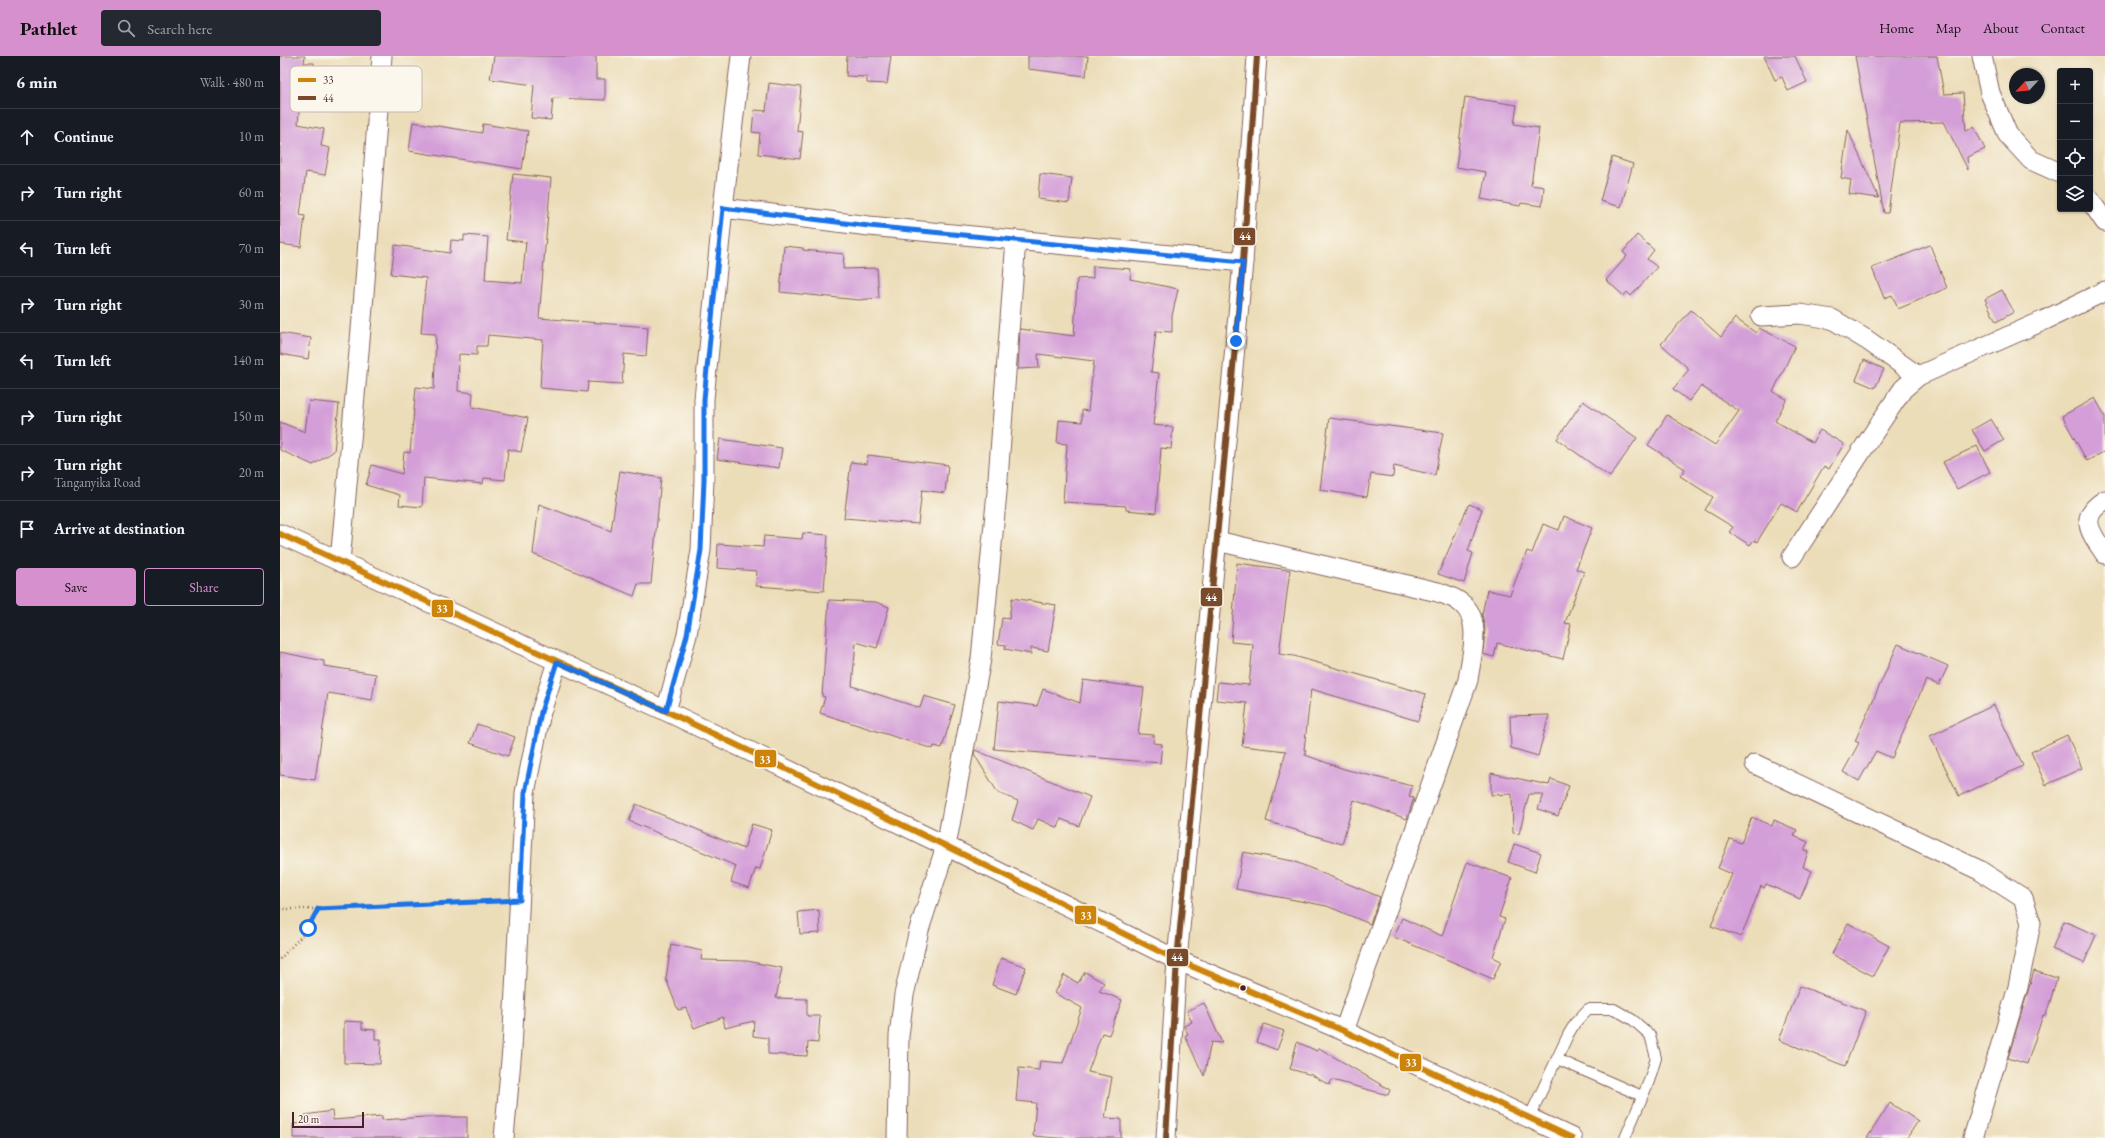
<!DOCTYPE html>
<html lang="en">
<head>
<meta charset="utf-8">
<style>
  :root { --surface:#171b24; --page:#242831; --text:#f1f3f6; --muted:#9ea1a6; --line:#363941; --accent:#d690ce }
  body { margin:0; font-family:"EB Garamond",serif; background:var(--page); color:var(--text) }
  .controls { position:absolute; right:12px; top:12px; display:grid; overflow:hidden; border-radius:4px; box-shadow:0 1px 3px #0004 }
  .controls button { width:36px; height:36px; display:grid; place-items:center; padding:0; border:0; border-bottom:1px solid var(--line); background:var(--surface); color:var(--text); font:20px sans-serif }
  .compass { position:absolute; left:1729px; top:12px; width:36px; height:36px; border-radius:50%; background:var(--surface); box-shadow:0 1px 3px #0004; rotate:244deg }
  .scale { position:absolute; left:12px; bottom:10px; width:72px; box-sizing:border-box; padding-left:4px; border:2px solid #4a1f2b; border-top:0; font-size:11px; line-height:14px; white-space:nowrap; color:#4a1f2b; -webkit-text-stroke:3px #fbf7ec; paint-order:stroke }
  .stop { position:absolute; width:12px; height:12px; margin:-9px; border:3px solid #1a73e8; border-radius:50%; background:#fff }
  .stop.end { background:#1a73e8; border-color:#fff; box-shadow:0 1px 4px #0008 }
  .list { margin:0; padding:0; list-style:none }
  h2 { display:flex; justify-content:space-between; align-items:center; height:52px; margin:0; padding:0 16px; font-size:17px }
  h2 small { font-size:13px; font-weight:400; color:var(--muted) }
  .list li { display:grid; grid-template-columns:26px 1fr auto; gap:12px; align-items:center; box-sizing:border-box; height:56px; padding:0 16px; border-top:1px solid var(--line) }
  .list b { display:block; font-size:15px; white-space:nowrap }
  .list p { margin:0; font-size:13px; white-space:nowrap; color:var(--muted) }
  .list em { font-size:13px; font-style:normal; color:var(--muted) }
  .actions { display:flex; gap:8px; padding:12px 16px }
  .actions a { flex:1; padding:9px 0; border:1px solid var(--accent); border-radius:4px; text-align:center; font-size:14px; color:var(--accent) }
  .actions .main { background:var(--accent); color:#111 }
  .icon { flex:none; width:22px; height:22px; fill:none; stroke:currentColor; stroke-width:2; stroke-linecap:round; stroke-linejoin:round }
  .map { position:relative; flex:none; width:1825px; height:1082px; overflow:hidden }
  header { display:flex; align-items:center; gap:24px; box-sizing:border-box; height:56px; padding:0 20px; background:var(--accent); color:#111 }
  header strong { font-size:19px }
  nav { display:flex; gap:22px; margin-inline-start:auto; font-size:14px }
  .search { width:280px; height:36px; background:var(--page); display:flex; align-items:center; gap:10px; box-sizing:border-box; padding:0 14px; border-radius:4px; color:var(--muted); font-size:15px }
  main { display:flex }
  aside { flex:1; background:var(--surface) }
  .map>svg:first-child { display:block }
  .building { fill:#d49fd8 }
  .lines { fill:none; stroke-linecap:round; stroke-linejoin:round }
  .lane-casing { stroke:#83625d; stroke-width:12 }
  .street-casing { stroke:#83625d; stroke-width:21 }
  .path { stroke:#83625d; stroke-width:2.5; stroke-dasharray:1 3; stroke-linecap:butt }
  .lane { stroke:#fff; stroke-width:10 }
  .street { stroke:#fff; stroke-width:19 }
  .bus-1-casing { stroke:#fbf7ec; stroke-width:9 }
  .bus-2-casing { stroke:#fbf7ec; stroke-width:9 }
  .bus-1 { stroke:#cc840b; stroke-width:6 }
  .bus-2 { stroke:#7a4b2a; stroke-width:6 }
  .route { stroke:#1a73e8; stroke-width:5 }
  .bus-dot { fill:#4a1f2b; stroke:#fbf7ec; stroke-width:1.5 }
  .key { fill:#fbf7ec; stroke:#c6b6b2; stroke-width:1 }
  .key-label { font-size:11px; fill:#4a1f2b }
  .line-badge { stroke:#fbf7ec; stroke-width:1.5 }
  .badge-label { font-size:11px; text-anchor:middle; font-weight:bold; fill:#fff }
</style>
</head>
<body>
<header>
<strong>Pathlet</strong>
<div class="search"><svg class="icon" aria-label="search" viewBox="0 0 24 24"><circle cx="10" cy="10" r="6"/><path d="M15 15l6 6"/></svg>Search here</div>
<nav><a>Home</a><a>Map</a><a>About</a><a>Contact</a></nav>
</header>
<main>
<aside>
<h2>6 min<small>Walk · 480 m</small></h2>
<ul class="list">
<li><svg class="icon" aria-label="ahead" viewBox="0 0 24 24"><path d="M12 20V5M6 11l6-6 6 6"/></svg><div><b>Continue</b></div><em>10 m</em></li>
<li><svg class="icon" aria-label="right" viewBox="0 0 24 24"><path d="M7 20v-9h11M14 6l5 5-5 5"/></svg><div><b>Turn right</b></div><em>60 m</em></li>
<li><svg class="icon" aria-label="left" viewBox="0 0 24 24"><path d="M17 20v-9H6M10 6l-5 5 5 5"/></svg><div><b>Turn left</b></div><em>70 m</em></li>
<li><svg class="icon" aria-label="right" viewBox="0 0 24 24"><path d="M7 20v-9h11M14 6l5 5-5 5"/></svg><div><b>Turn right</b></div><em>30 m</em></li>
<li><svg class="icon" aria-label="left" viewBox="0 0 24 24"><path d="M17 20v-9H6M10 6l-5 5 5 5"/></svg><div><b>Turn left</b></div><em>140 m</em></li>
<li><svg class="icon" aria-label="right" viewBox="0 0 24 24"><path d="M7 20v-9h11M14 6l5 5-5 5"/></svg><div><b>Turn right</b></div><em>150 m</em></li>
<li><svg class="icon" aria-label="right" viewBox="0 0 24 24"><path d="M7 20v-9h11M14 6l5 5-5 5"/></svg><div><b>Turn right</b><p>Tanganyika Road</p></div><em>20 m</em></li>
<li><svg class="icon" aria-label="arrive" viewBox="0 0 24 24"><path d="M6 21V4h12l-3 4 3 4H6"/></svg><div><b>Arrive at destination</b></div></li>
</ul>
<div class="actions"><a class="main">Save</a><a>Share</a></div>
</aside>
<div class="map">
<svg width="1825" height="1082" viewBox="0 0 1825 1082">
  <rect width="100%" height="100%" fill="#fbf7ec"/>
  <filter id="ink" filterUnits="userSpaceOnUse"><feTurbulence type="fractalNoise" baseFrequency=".025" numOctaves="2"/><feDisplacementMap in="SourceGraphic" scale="8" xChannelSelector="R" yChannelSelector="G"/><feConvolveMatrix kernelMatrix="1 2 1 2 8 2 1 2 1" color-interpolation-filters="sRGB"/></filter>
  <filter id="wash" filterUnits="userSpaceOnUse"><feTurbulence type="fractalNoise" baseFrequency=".012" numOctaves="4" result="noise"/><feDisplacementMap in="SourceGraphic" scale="16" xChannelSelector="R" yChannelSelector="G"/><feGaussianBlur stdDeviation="0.9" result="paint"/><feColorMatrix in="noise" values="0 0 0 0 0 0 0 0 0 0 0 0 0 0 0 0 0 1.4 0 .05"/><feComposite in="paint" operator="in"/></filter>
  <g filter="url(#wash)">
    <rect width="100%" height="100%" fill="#ecddb9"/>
    <g id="blocks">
      <!-- building -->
      <g class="building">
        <polygon points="0,0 25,0 24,7 34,7 32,34 21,33 18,68 44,73 41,90 50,92 45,119 26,116 20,159 25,160 21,191 0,188"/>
        <polygon points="214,0 316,0 316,23 325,23 325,44 273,42 271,64 251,62 254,29 210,23"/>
        <polygon points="567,0 611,0 607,28 587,27 587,21 566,20"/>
        <polygon points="748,0 808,0 806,20 748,13"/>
        <polygon points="1484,0 1515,0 1527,26 1508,35 1502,21 1495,24"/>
        <polygon points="1575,0 1657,0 1664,38 1683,37 1686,75 1694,71 1705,93 1687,101 1688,114 1664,66 1620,67 1608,157 1604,157"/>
        <polygon points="489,27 521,31 517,75 523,76 520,103 478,98 480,77 472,76 474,54 486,55"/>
        <polygon points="1185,41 1237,49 1234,68 1259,72 1251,129 1264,131 1262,150 1241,147 1240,150 1201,143 1206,116 1176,111"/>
        <polygon points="133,66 202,77 203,68 248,75 242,113 129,95"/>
        <polygon points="1568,74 1575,90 1599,142 1569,138 1571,124 1561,122"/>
        <polygon points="1332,101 1353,108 1341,151 1320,145"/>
        <polygon points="233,118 271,122 259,262 368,271 366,300 344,298 342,328 308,326 307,336 260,332 263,284 208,279 207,290 197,290 197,299 179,298 178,335 193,337 192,351 248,362 241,396 228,393 225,424 204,422 203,428 144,422 142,451 119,449 120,439 86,429 92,409 122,418 124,396 130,397 136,331 154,333 156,278 141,277 146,222 111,218 115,189 170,197 171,184 184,185 184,179 208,181 205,224 242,227 246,186 226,184"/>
        <polygon points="760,118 792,122 789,147 758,143"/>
        <polygon points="1357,179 1374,194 1367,203 1377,211 1351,240 1347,236 1344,240 1326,224 1347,200 1343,196"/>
        <polygon points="1650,189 1667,232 1618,253 1612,239 1604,242 1592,212"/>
        <polygon points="504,190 523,192 523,194 564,198 563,213 597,212 599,242 579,244 500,236"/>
        <polygon points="813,210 851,213 850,223 898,233 892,260 892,276 876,275 871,316 879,317 873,369 893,371 891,393 881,392 876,457 846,454 846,450 783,446 787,388 777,387 779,364 802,366 802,354 808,355 814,305 758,298 759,312 738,313 740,273 794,280 797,223 813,222"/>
        <polygon points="1722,234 1734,256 1716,266 1705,243"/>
        <polygon points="1411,254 1441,281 1455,262 1476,277 1479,272 1515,290 1493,336 1507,343 1495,365 1533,387 1540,374 1564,388 1549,413 1544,410 1517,456 1501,447 1477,486 1474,484 1470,489 1449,476 1453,471 1425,454 1433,441 1400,420 1405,413 1368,389 1387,359 1435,389 1459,355 1421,330 1409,345 1393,333 1409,313 1381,288"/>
        <polygon points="0,277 31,282 28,303 0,298"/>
        <polygon points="1584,304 1604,313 1595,332 1576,324"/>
        <polygon points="1815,342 1825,360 1825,395 1807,405 1782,360"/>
        <polygon points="29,345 59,348 54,395 33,409 0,394 0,366 25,376"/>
        <polygon points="1303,345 1357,382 1330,421 1277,383"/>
        <polygon points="1049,362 1163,377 1155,419 1114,410 1113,421 1091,418 1087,441 1040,434"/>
        <polygon points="1711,363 1724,384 1705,395 1692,374"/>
        <polygon points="440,383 502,392 499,412 437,403"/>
        <polygon points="1697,390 1710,416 1677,433 1663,406"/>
        <polygon points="588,399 668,409 665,437 642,434 638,468 564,462 571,406 587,408"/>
        <polygon points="340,415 381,422 371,528 358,528 354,540 253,498 259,448 331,475"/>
        <polygon points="1189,448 1202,453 1188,495 1193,497 1184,527 1158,518"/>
        <polygon points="1284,460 1312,472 1296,513 1304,516 1285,567 1291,568 1283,603 1217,587 1214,601 1203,598 1205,572 1202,559 1207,534 1230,539 1247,495 1252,497 1263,468 1279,474"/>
        <polygon points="523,477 548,479 544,535 476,530 477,515 437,512 438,488 483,491 484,480 522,483"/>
        <polygon points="957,507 1010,514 999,598 1014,600 1146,638 1138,665 1031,633 1024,694 1026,694 1025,699 1064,713 1132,730 1129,741 1134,742 1127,763 1074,744 1062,788 986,765 1006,695 962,690 967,647 936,644 938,626 969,629 973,588 951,586"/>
        <polygon points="732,542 776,549 768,595 751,592 751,598 725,593 726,589 718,588 722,562 729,563"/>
        <polygon points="549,544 596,546 609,551 597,592 576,586 572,630 640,652 644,640 675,649 662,692 654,690 653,693 540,657 545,641 542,640"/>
        <polygon points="1618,588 1668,610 1659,629 1646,624 1612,702 1596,695 1579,725 1563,716 1579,687 1575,685"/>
        <polygon points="0,596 44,605 44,610 96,618 92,644 48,637 35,724 0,719"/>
        <polygon points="803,624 864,632 858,678 874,679 873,687 882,688 880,707 714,693 719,645 757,650 763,633 800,647"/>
        <polygon points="1714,649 1743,710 1679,740 1650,680"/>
        <polygon points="1269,659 1258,700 1231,692 1230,660"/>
        <polygon points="197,668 235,681 228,700 190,687"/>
        <polygon points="1787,679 1802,712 1766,729 1751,696"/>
        <polygon points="695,694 810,741 799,770 781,763 778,772 758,763 753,774 732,764 738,745 718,737 694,698"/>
        <polygon points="1211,717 1269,729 1271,723 1289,730 1278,760 1258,753 1263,738 1249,738 1239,778 1233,777 1232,738 1211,739"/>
        <polygon points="356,748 464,793 472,768 492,774 480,813 476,812 469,832 451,826 456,810 349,765"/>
        <polygon points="1472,761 1492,770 1494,764 1517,774 1514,780 1528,786 1524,794 1528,796 1523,811 1532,815 1520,843 1486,828 1484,832 1481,830 1461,881 1431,870 1452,818 1438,812 1450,783 1461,787"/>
        <polygon points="1234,788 1261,797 1255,816 1228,806"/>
        <polygon points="963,796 1013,805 1100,841 1090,868 1047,850 956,833"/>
        <polygon points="1187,806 1232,822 1219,861 1225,863 1213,901 1221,905 1213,923 1114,881 1122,862 1162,880"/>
        <polygon points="539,854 540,877 520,878 518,856"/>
        <polygon points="1784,865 1816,879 1804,907 1772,893"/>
        <polygon points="1568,867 1609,890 1593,920 1552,898"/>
        <polygon points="391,888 422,895 421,904 467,905 502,912 496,942 527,943 527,960 540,960 538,987 528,986 527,1000 488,998 488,982 473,980 474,965 445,972 443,961 414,972 406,952 398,954 386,923"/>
        <polygon points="721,902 746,911 736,938 712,929"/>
        <polygon points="1754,915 1777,922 1766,959 1763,959 1747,1008 1728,1002"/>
        <polygon points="805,916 824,927 819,935 842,944 829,979 822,977 808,1016 832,1021 825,1062 841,1063 841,1082 778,1082 753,1080 756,1047 736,1045 739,1012 759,1014 760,1005 783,1007 802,952 775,937 784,919 798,927"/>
        <polygon points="1520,930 1586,955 1565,1010 1499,984"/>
        <polygon points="924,947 942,987 931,986 924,1020 905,980 908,978 904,970 912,966 907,955"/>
        <polygon points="64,965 82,966 82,973 95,974 95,983 101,983 100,1008 64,1007"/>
        <polygon points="984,968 1004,975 997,994 977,986"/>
        <polygon points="1017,986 1037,995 1039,992 1110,1034 1108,1039 1052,1024 1049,1029 1032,1019 1010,1013"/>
        <polygon points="1610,1047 1638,1065 1627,1082 1587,1082"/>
        <polygon points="52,1055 53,1064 102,1060 102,1064 145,1061 187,1061 187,1082 13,1082 13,1068 27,1067 25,1059"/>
      </g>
    </g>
  </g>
  <g filter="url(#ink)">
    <use href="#blocks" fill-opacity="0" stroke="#83625d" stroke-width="1"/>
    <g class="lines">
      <defs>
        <g id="lane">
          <polyline points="1277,1003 1362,1040"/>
          <polyline points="1249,1062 1288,979 1295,967 1308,953 1334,953 1353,964 1370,979 1376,1002 1369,1025 1345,1082"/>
        </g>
        <g id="street">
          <polyline points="1702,0 1710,37 1728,79 1751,104 1780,117"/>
          <polyline points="1810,144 1825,166"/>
          <polyline points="443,152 589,170 963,206"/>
          <polyline points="1481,260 1520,258 1552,263 1587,284 1638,320"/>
          <path d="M1825,444C1797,461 1811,477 1825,498"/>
          <polyline points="0,478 386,655 666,790 897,904 1064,975 1292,1082"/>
          <path d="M937,485L1158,536C1166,539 1174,541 1181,547C1203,563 1191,601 1188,624L1064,975"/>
          <polyline points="1512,501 1604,361 1623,333 1638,320 1765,264 1825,235"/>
          <polyline points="60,506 83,251 102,0"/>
          <polyline points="386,655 407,579 421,494 424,424 424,343 443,152 461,0"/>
          <polyline points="1475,708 1699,814 1743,842 1751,867 1738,931 1693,1082"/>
          <polyline points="224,1082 232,993 245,737 261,656 277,606"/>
          <polyline points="617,1082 619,980 624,939 639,874 666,790 701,603 717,436 736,184"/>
          <polyline points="886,1082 897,904 963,206 977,0"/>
        </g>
      </defs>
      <!-- lane casing -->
      <use href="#lane" class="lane-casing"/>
      <!-- street casing -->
      <use href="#street" class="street-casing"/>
      <!-- path -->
      <g class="path">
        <polyline points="0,853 38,853 218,845"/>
        <polyline points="0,903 28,873 38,853"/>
      </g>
      <!-- lane -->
      <use href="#lane" class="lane"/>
      <!-- street -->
      <use href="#street" class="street"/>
      <defs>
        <polyline id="bus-1" points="0,478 386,655 666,790 897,904 1064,975 1292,1082"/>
        <polyline id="bus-2" points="886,1082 897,904 963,206 977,0"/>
      </defs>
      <!-- bus-1 casing -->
      <use href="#bus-1" class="bus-1-casing"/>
      <!-- bus-2 casing -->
      <use href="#bus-2" class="bus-2-casing"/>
      <!-- bus-1 -->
      <use href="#bus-1" class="bus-1"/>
      <!-- bus-2 -->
      <use href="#bus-2" class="bus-2"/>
    </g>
  </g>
  <g class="lines" filter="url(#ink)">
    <!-- route -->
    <polyline class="route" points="28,872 38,853 240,844 245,737 261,656 277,606 386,655 407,579 421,494 424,424 424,343 443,152 589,170 963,206 956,285"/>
  </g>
  <!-- markers -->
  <circle class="bus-dot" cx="963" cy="932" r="3.5"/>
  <!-- legend -->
  <rect x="10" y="10" width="132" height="46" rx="6" class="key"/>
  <rect x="18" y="22" width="18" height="4" fill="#cc840b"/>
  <rect x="18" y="40" width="18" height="4" fill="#7a4b2a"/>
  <g class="key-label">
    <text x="43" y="28">33</text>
    <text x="43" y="46">44</text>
  </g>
  <g class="line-badge">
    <rect x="953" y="171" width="23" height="19" rx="4" fill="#7a4b2a"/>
    <rect x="920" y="531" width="23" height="20" rx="4" fill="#7a4b2a"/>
    <rect x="151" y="543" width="23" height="19" rx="4" fill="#cc840b"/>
    <rect x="474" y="693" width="23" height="19" rx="4" fill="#cc840b"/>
    <rect x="794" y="849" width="23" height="20" rx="4" fill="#cc840b"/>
    <rect x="886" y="892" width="23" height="19" rx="4" fill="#7a4b2a"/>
    <rect x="1119" y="997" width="23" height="19" rx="4" fill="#cc840b"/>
  </g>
  <g class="badge-label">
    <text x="965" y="184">44</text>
    <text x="931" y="545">44</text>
    <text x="162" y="556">33</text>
    <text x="485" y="707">33</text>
    <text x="806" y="863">33</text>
    <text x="897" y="905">44</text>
    <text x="1131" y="1010">33</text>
  </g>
</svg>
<div class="controls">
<button>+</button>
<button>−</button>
<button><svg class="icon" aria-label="locate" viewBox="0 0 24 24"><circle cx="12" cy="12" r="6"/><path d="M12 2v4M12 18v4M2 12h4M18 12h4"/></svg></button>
<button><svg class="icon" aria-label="layers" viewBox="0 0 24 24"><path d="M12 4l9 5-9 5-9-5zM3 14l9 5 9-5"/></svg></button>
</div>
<svg class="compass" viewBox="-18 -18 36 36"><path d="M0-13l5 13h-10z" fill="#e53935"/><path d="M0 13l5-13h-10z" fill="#9ea1a6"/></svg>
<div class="scale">20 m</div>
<div class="stop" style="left:28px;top:872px"></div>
<div class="stop end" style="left:956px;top:285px"></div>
</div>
</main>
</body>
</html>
